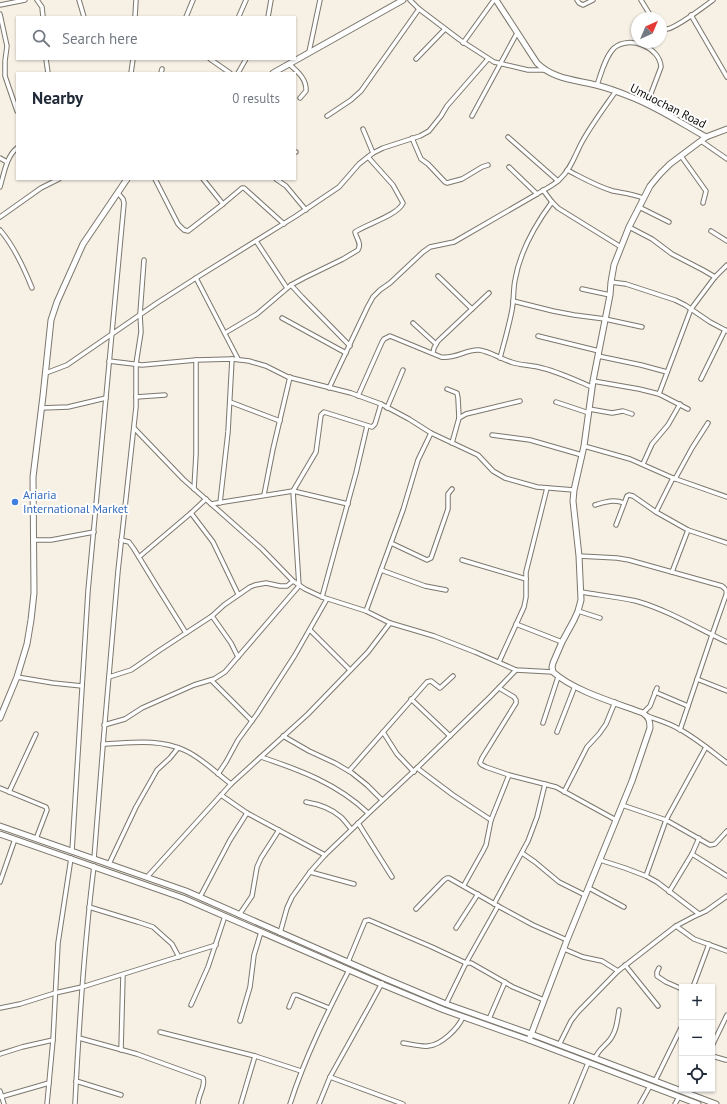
<!DOCTYPE html>
<html lang="en">
<head>
<meta charset="utf-8">
<style>
  :root { --surface:#fff; --page:#f2f2f3; --text:#1f2937; --muted:#747a83; --line:#e0e1e3 }
  body { margin:0; font-family:"PT Sans",sans-serif; background:var(--page); color:var(--text) }
  .controls { position:absolute; right:12px; bottom:12px; display:grid; overflow:hidden; border-radius:0px; box-shadow:0 1px 3px #0004 }
  .controls button { width:36px; height:36px; display:grid; place-items:center; padding:0; border:0; border-bottom:1px solid var(--line); background:var(--surface); color:var(--text); font:20px sans-serif }
  .compass { position:absolute; left:631px; top:12px; width:36px; height:36px; border-radius:50%; background:var(--surface); box-shadow:0 1px 3px #0004; rotate:44deg }
  .list { margin:0; padding:0; list-style:none }
  h2 { display:flex; justify-content:space-between; align-items:center; height:52px; margin:0; padding:0 16px; font-size:17px }
  h2 small { font-size:13px; font-weight:400; color:var(--muted) }
  .icon { flex:none; width:22px; height:22px; fill:none; stroke:currentColor; stroke-width:2; stroke-linecap:round; stroke-linejoin:round }
  .map { position:relative; flex:none; width:727px; height:1104px; overflow:hidden }
  .search { position:absolute; background:var(--surface); box-shadow:0 1px 3px #0004; left:16px; top:16px; width:280px; height:44px; display:flex; align-items:center; gap:10px; box-sizing:border-box; padding:0 14px; border-radius:0px; color:var(--muted); font-size:15px }
  .panel { position:absolute; background:var(--surface); box-shadow:0 1px 3px #0004; left:16px; top:72px; width:280px; height:108px; border-radius:0px }
  .map>svg:first-child { display:block }
  .lines { fill:none; stroke-linecap:round; stroke-linejoin:round }
  .street-casing { stroke:#7c776d; stroke-width:5.5 }
  .secondary-casing { stroke:#7c776d; stroke-width:7 }
  .street { stroke:#fff; stroke-width:3.5 }
  .secondary { stroke:#fff; stroke-width:5 }
  .shop-dot { fill:#3f7fe0; stroke:#fefefe; stroke-width:1.5 }
  .labels { text-anchor:middle; stroke-width:4; stroke-linejoin:round; paint-order:stroke }
  .street-label { font-size:12px; fill:#0f0d09; stroke:#fefefe }
  .shop-label { font-size:12px; fill:#366cbe; stroke:#fefefe; text-anchor:start }
</style>
</head>
<body>
<div class="map">
<svg width="727" height="1104" viewBox="0 0 727 1104">
  <rect width="100%" height="100%" fill="#f6f0e5"/>
  <g class="lines">
    <defs>
      <g id="street">
        <polyline points="37,0 42,7 43,17"/>
        <polyline points="79,0 84,17"/>
        <polyline points="410,0 419,9 460,40 494,62 528,70 544,70"/>
        <polyline points="577,0 579,3 583,5 593,0"/>
        <polyline points="641,0 652,18"/>
        <polyline points="0,5 25,0"/>
        <polyline points="0,14 7,46 5,61 5,76 17,111"/>
        <polyline points="691,15 727,77"/>
        <polyline points="239,16 246,0"/>
        <polyline points="135,17 136,0"/>
        <polyline points="186,17 193,0"/>
        <polyline points="268,17 271,0"/>
        <path d="M661,27C664,29 664,29 667,29C676,28 705,6 713,0"/>
        <polyline points="463,43 494,0"/>
        <polyline points="309,52 320,0"/>
        <polyline points="46,59 48,73"/>
        <polyline points="210,59 230,73"/>
        <polyline points="416,59 445,29"/>
        <path d="M289,64C297,71 307,79 306,91L300,98"/>
        <polyline points="131,73 133,59"/>
        <polyline points="161,73 162,69"/>
        <polyline points="238,73 246,59"/>
        <path d="M597,85C601,74 605,57 614,48C629,35 660,47 661,67L647,104"/>
        <polyline points="327,116 351,100 361,91 419,9"/>
        <polyline points="472,116 517,33"/>
        <polyline points="363,129 373,153"/>
        <polyline points="508,137 558,181"/>
        <polyline points="412,138 421,159 428,164 445,182 447,183 462,179 482,167 488,165"/>
        <polyline points="701,141 727,159"/>
        <polyline points="295,152 296,152"/>
        <polyline points="681,156 706,191 703,203"/>
        <polyline points="0,158 7,162"/>
        <polyline points="509,167 537,194"/>
        <path d="M567,170C583,178 596,186 613,191C623,193 633,194 643,198"/>
        <polyline points="155,179 178,224 184,230 188,231 223,204 242,188 244,188 284,224"/>
        <polyline points="203,179 223,204"/>
        <polyline points="276,179 286,186 306,210"/>
        <path d="M0,187C4,174 6,157 17,148"/>
        <polyline points="543,190 552,202 558,208 621,247"/>
        <polyline points="639,207 669,222"/>
        <polyline points="0,217 41,188 59,179"/>
        <polyline points="629,227 652,239 672,254 703,270 715,277"/>
        <path d="M0,230C14,246 24,268 32,288"/>
        <polyline points="711,231 727,241"/>
        <polyline points="256,241 287,288"/>
        <polyline points="438,276 472,309"/>
        <polyline points="196,278 238,359"/>
        <polyline points="611,282 626,284 675,300 685,305 710,322 727,331"/>
        <polyline points="291,285 302,297 350,346"/>
        <polyline points="582,289 610,295"/>
        <polyline points="513,301 553,311 574,315 605,319 642,327"/>
        <polyline points="282,318 346,353"/>
        <polyline points="413,323 436,344"/>
        <path d="M225,333L257,314L291,285L304,278L343,259L358,250C362,243 356,238 355,232C367,224 398,215 403,203L393,185L368,157"/>
        <polyline points="538,336 599,351"/>
        <polyline points="433,353 434,348 438,341 489,293"/>
        <polyline points="598,356 641,365 667,372"/>
        <path d="M500,358C504,343 509,326 512,310C514,300 513,290 515,280C520,251 535,225 552,202"/>
        <polyline points="109,361 142,365 196,360 232,359 249,361 266,366 288,377 351,393 381,404 409,419 431,433 478,455 493,471 505,478 537,487 574,490"/>
        <polyline points="46,373 67,365 157,303 196,278 296,216 339,187 359,164 373,153 383,148 420,136 429,131 441,116 447,106 488,59"/>
        <polyline points="701,379 725,330"/>
        <polyline points="593,381 639,389 659,394 688,409"/>
        <path d="M329,388L368,306L373,297L380,290L390,283L423,252L430,247L454,242L537,194C545,189 553,186 560,179C571,169 575,155 582,142C592,124 604,108 616,91"/>
        <polyline points="447,389 457,393 458,398 459,418 452,443"/>
        <polyline points="659,394 691,309 715,277 727,265"/>
        <path d="M358,396L382,342L384,339L390,336L441,357C457,359 466,349 479,350C489,351 501,359 511,362C519,365 529,365 538,367C557,371 575,380 592,387"/>
        <polyline points="136,397 165,395"/>
        <polyline points="230,402 280,421"/>
        <polyline points="556,402 589,413"/>
        <polyline points="41,408 68,407 106,398"/>
        <polyline points="387,408 403,370"/>
        <polyline points="589,409 612,413 623,411 632,414"/>
        <polyline points="459,418 466,414 520,401"/>
        <polyline points="134,428 183,479 262,549 293,581 305,589 322,597 366,611 390,623 434,636 475,652 516,670 553,672"/>
        <polyline points="492,435 530,440 582,455"/>
        <polyline points="584,446 630,459 673,478 727,497"/>
        <polyline points="643,464 652,444 668,425 680,404"/>
        <polyline points="675,479 692,448 708,423"/>
        <polyline points="194,489 196,454 196,360"/>
        <polyline points="264,495 273,449 290,377"/>
        <polyline points="220,503 228,432 232,359"/>
        <polyline points="211,504 293,491 348,504"/>
        <path d="M595,505C605,502 614,499 624,503"/>
        <polyline points="656,512 673,478"/>
        <polyline points="191,513 213,542 238,594"/>
        <polyline points="616,525 627,496 629,495 633,496 656,512 688,530 727,543"/>
        <polyline points="33,540 51,540 94,532"/>
        <polyline points="121,540 129,542 134,549 156,585 186,633"/>
        <polyline points="391,543 427,560 431,558 448,509 448,494 452,489"/>
        <path d="M579,556L617,558L629,560L722,586C726,589 727,591 726,595L712,635L680,730"/>
        <polyline points="139,557 191,513 206,499"/>
        <polyline points="462,560 526,579"/>
        <polyline points="381,570 425,586 446,590"/>
        <polyline points="672,572 688,530"/>
        <path d="M581,592C599,595 618,597 636,601C668,610 697,628 727,642"/>
        <polyline points="322,597 356,473 367,426"/>
        <polyline points="366,611 403,510 418,460 431,433"/>
        <polyline points="578,611 600,618"/>
        <polyline points="212,616 231,643 238,657"/>
        <polyline points="516,624 562,642"/>
        <polyline points="310,630 350,670"/>
        <polyline points="499,662 524,607 526,597 526,572 547,488"/>
        <polyline points="17,677 53,683 82,686"/>
        <polyline points="109,677 131,670 137,666 160,650 212,616 224,605 250,587 255,585 266,583 280,586 287,586 293,581"/>
        <polyline points="697,679 727,691"/>
        <polyline points="211,680 252,721"/>
        <polyline points="499,688 514,697 516,700 516,703 482,758 480,763 482,765 486,767 509,775 556,787 616,820"/>
        <polyline points="655,692 688,706"/>
        <polyline points="411,699 450,736"/>
        <polyline points="643,713 650,706 657,688"/>
        <path d="M647,716C658,720 669,723 679,729C696,738 711,751 727,763"/>
        <polyline points="543,723 558,677"/>
        <polyline points="104,725 125,719 142,708 194,685 214,679 225,672 299,586 293,491 316,452 321,415 324,412 372,427 375,424 381,404"/>
        <polyline points="383,732 397,754 414,772"/>
        <polyline points="557,732 575,686"/>
        <polyline points="283,736 309,751 335,763 352,773 367,785 382,800"/>
        <path d="M103,744C130,743 158,738 184,750C201,757 216,773 231,784"/>
        <path d="M261,757C300,770 338,784 368,813"/>
        <polyline points="417,768 453,795 491,820"/>
        <polyline points="349,771 427,682 431,681 440,688 453,676"/>
        <polyline points="218,774 226,762 238,740 257,714 295,655 327,599"/>
        <polyline points="0,788 46,807 47,810 36,839"/>
        <polyline points="9,792 36,734"/>
        <polyline points="564,792 587,747 599,734 606,724 615,702"/>
        <polyline points="221,795 247,813"/>
        <path d="M306,802C318,804 332,809 341,817C345,821 348,825 351,829"/>
        <polyline points="622,805 666,820 710,845 715,844 727,831"/>
        <polyline points="358,823 392,877"/>
        <polyline points="72,851 88,591 124,203 123,199 118,193"/>
        <polyline points="522,853 535,862 559,882 585,895"/>
        <polyline points="692,854 727,876"/>
        <polyline points="94,859 104,733 118,571 136,407 136,364 141,332 140,314 144,260"/>
        <polyline points="600,860 625,868 646,876 657,882 699,914"/>
        <polyline points="109,864 136,807 157,770 170,758 178,748"/>
        <polyline points="310,872 354,884"/>
        <polyline points="646,876 666,820 706,747"/>
        <polyline points="147,877 231,784 308,714 368,652 390,623"/>
        <polyline points="0,882 15,839"/>
        <polyline points="464,885 483,851 486,845 491,820 509,775"/>
        <polyline points="589,888 624,907"/>
        <polyline points="669,892 692,854 699,838"/>
        <polyline points="200,897 230,840 247,813 325,855"/>
        <polyline points="494,904 528,841 537,817 545,784"/>
        <polyline points="89,907 138,922 153,927 172,944 179,957"/>
        <polyline points="416,909 444,880 447,878 449,878 498,906 533,925 567,940"/>
        <polyline points="239,915 252,896 257,867 261,858 279,830"/>
        <polyline points="676,926 694,939 727,951"/>
        <polyline points="456,928 478,894"/>
        <polyline points="280,933 287,908 292,897 310,872 325,855 371,811 417,768 491,696 516,670"/>
        <polyline points="564,949 583,957 602,961 618,971"/>
        <polyline points="348,962 365,921 369,920 432,947 466,963 471,963 513,987 544,1000"/>
        <polyline points="625,965 658,1006"/>
        <polyline points="659,968 657,972 657,976 666,982 682,989"/>
        <polyline points="693,987 709,944"/>
        <polyline points="446,1004 466,963 498,906"/>
        <polyline points="191,1005 208,967 225,916"/>
        <polyline points="289,1007 294,995 297,995 329,1008"/>
        <polyline points="0,1008 20,1004 55,993 82,987 216,945"/>
        <polyline points="489,1019 505,982"/>
        <polyline points="240,1021 250,987 254,955 261,932"/>
        <polyline points="160,1032 255,1056 301,1071"/>
        <path d="M79,1038L137,1054L203,1078C206,1086 198,1095 198,1104"/>
        <path d="M403,1043C411,1044 421,1047 428,1046C442,1045 458,1028 463,1017"/>
        <polyline points="559,1045 571,1021 578,1012 618,971 676,926 693,917 706,911 727,896"/>
        <polyline points="712,1046 727,1015"/>
        <polyline points="121,1050 123,975"/>
        <polyline points="0,1054 22,1047 53,1040"/>
        <polyline points="712,1056 726,1060"/>
        <path d="M595,1058C598,1051 602,1048 607,1043C616,1034 617,1023 619,1010"/>
        <polyline points="330,1077 403,1104"/>
        <polyline points="76,1081 121,1095"/>
        <polyline points="655,1081 682,1026"/>
        <polyline points="0,1091 4,1104"/>
        <polyline points="0,1097 49,1083"/>
        <polyline points="241,1103 255,1056"/>
        <polyline points="47,1104 53,1040 58,943 71,858"/>
        <path d="M75,1104C79,1024 84,945 94,866"/>
        <path d="M290,1104C305,1057 327,1013 349,970"/>
        <polyline points="319,1104 330,1077 369,1007 382,983"/>
        <polyline points="571,1104 588,1063"/>
        <polyline points="640,1104 650,1086"/>
        <polyline points="675,1104 679,1097"/>
      </g>
      <g id="secondary">
        <path d="M496,0L537,63C553,79 575,80 596,85C608,88 619,92 631,97C657,107 681,123 706,137L727,129"/>
        <polyline points="273,73 403,0"/>
        <polyline points="0,718 17,677 27,644 31,620 34,593 33,477 43,396 51,320 57,302 83,244 127,179"/>
        <polyline points="0,826 186,891 384,978 446,1004 531,1034 716,1104"/>
        <polyline points="0,834 183,898 381,984 444,1010 529,1040 698,1104"/>
        <path d="M529,1040L567,940L632,781L650,728C650,721 649,717 643,713C616,703 574,691 553,672L552,667L553,663L562,642L574,620L578,611L581,600L579,556L573,501L574,490L584,446L593,381L610,295L611,282L614,265L629,227L650,186L660,174L670,164L706,137"/>
      </g>
    </defs>
    <!-- street casing -->
    <use href="#street" class="street-casing"/>
    <!-- secondary casing -->
    <use href="#secondary" class="secondary-casing"/>
    <!-- street -->
    <use href="#street" class="street"/>
    <!-- secondary -->
    <use href="#secondary" class="secondary"/>
  </g>
  <!-- markers -->
  <circle class="shop-dot" cx="15" cy="502" r="4"/>
  <g class="labels">
    <!-- street labels -->
    <g class="street-label">
      <text transform="translate(668 106) rotate(27)" y="4">Umuochan Road</text>
    </g>
    <!-- shop labels -->
    <g class="shop-label">
      <text x="23" y="499">Ariaria<tspan x="23" dy="14">International Market</tspan></text>
    </g>
  </g>
</svg>
<div class="controls">
<button>+</button>
<button>−</button>
<button><svg class="icon" aria-label="locate" viewBox="0 0 24 24"><circle cx="12" cy="12" r="6"/><path d="M12 2v4M12 18v4M2 12h4M18 12h4"/></svg></button>
</div>
<svg class="compass" viewBox="-18 -18 36 36"><path d="M0-13l5 13h-10z" fill="#e53935"/><path d="M0 13l5-13h-10z" fill="#747a83"/></svg>
<div class="search"><svg class="icon" aria-label="search" viewBox="0 0 24 24"><circle cx="10" cy="10" r="6"/><path d="M15 15l6 6"/></svg>Search here</div>
<section class="panel">
<h2>Nearby<small>0 results</small></h2>
<ul class="list">
</ul>
</section>
</div>
</body>
</html>
